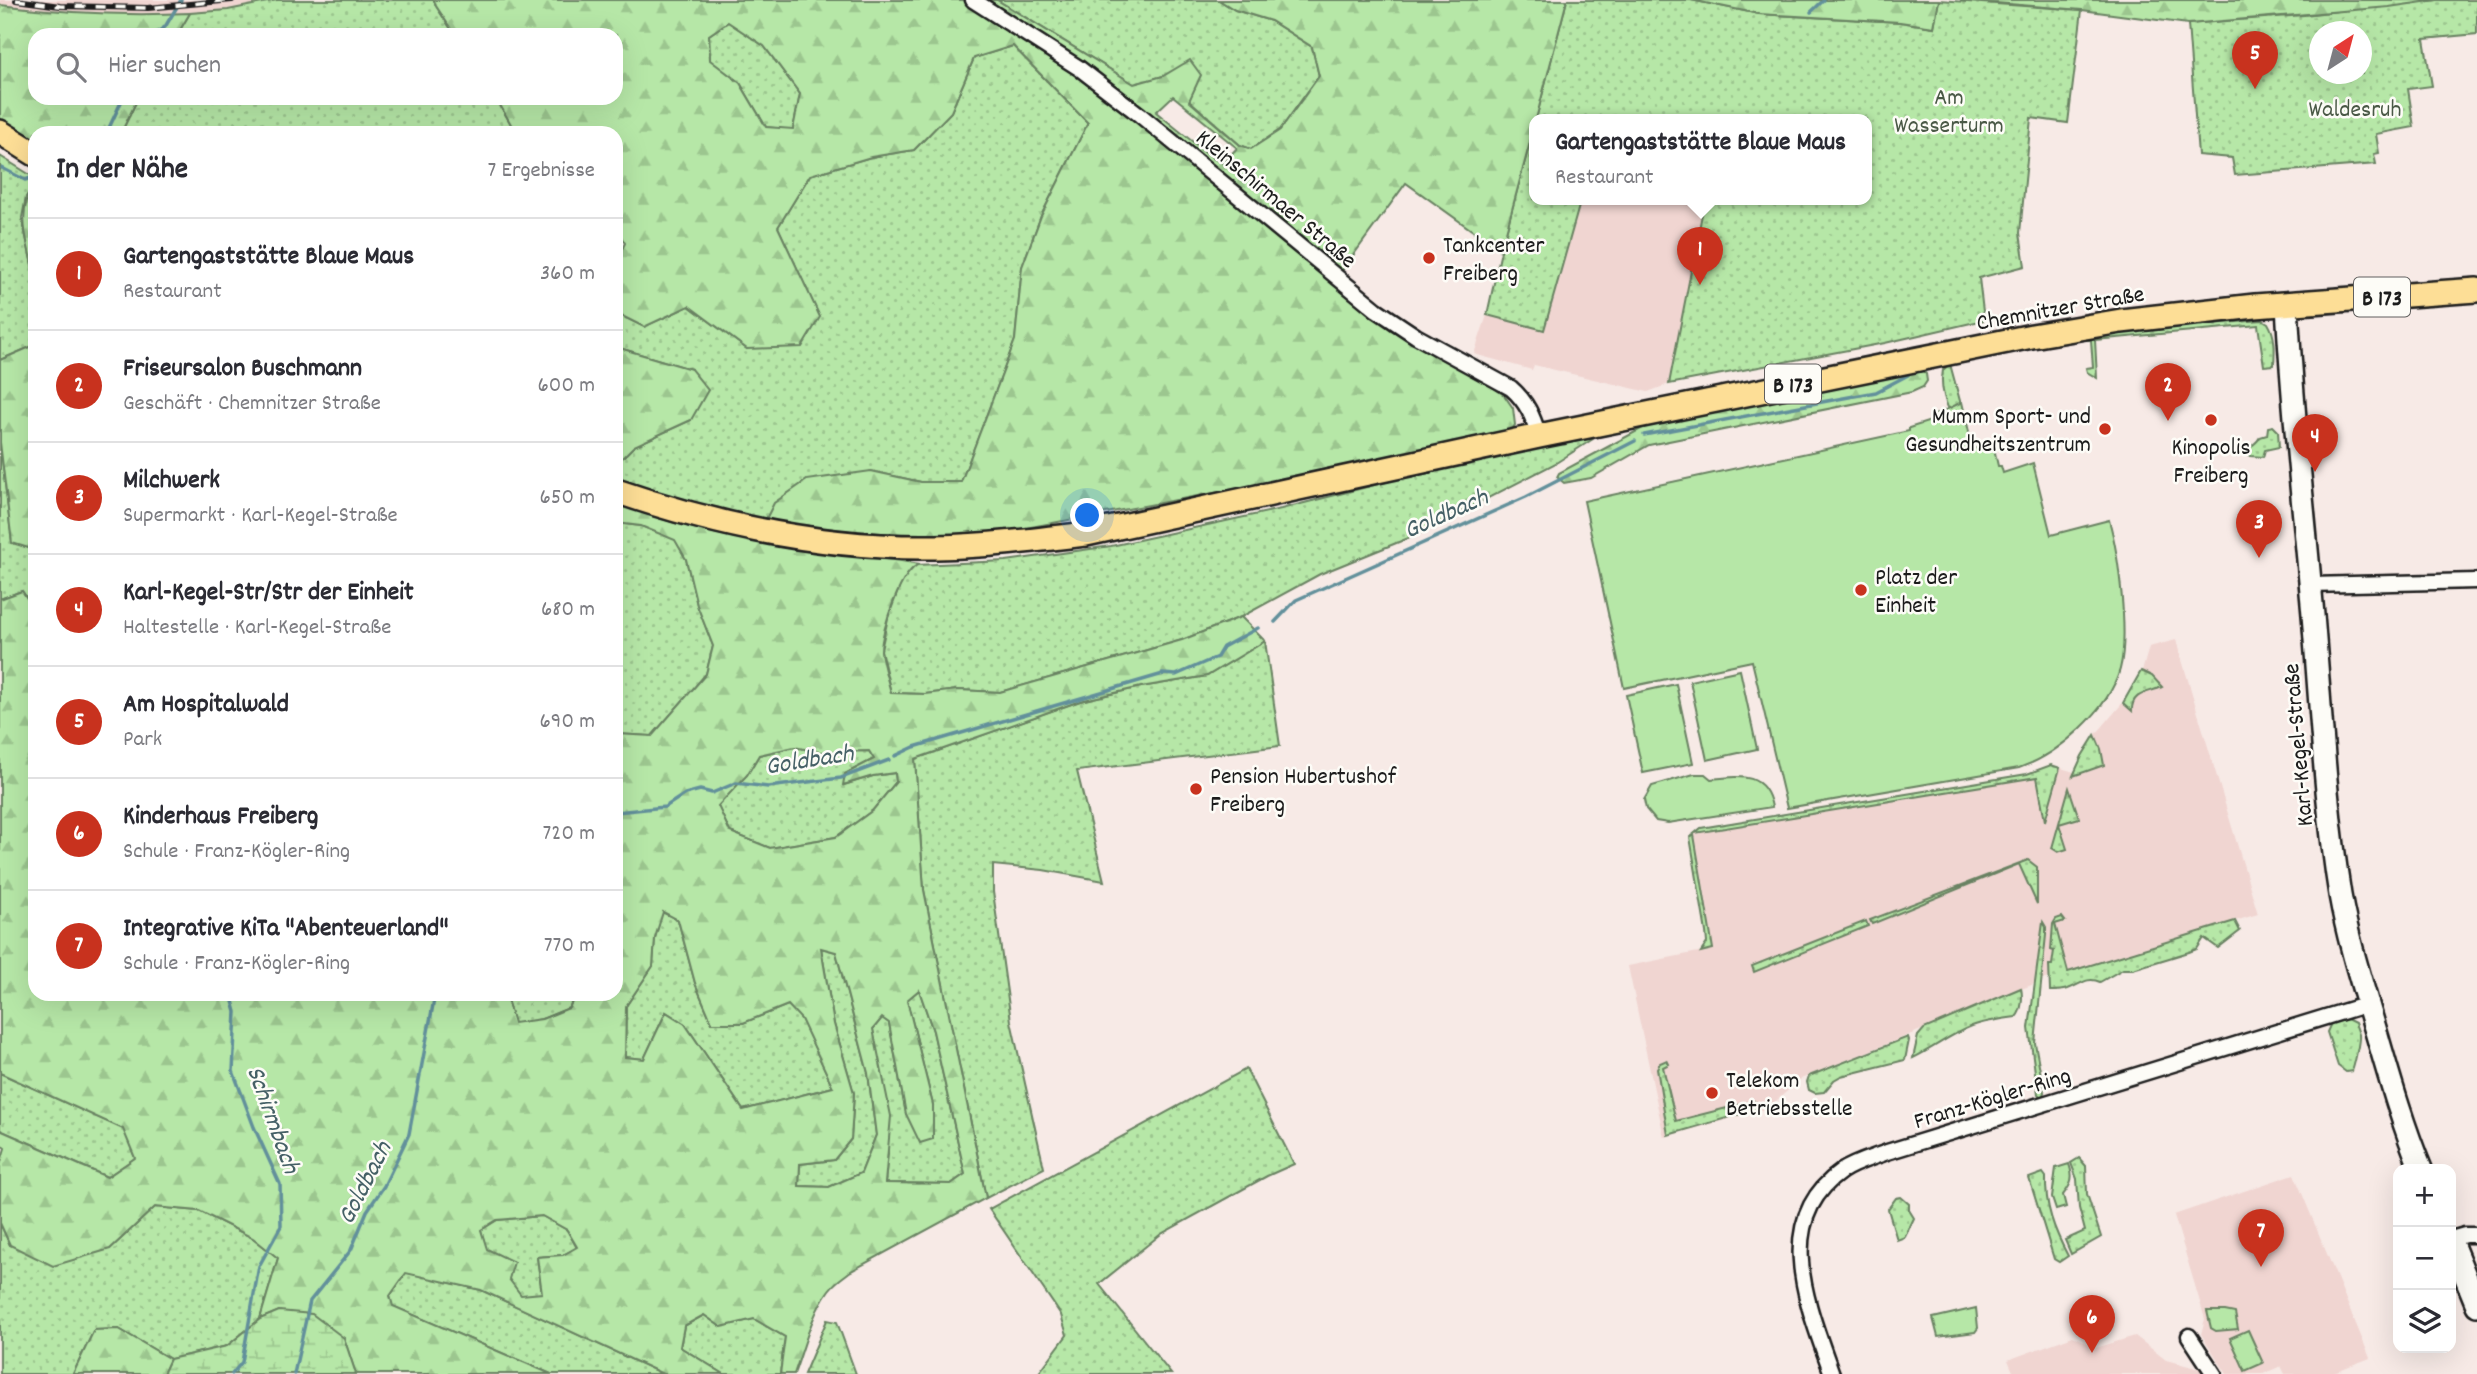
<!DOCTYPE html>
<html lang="de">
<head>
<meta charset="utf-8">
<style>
  :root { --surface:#fff; --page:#f7f7f7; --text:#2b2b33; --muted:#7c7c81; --line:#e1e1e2; --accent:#c8321e }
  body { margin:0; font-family:Dekko,sans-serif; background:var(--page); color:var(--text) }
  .controls { position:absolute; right:21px; bottom:21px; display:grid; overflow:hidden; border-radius:14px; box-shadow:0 7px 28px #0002 }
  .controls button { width:63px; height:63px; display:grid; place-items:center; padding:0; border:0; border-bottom:2px solid var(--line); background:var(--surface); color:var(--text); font:35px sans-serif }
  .compass { position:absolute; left:2309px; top:21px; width:63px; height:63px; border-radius:50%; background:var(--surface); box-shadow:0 7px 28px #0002; rotate:36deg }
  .you { position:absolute; left:1088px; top:516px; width:24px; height:24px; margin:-18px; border:5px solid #fff; border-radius:50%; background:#1a73e8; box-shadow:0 0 0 10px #1a73e833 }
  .badge { display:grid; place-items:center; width:46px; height:46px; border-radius:50%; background:var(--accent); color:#fff; font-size:23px; font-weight:700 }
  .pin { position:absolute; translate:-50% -58px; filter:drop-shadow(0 2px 4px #0008) }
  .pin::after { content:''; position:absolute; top:37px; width:24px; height:21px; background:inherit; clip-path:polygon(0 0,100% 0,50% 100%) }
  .popup { position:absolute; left:1529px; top:114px; width:343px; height:91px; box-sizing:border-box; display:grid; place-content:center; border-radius:14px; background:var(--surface); filter:drop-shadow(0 2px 5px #0005); font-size:23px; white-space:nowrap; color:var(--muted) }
  .popup b { font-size:26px; color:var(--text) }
  .popup::after { content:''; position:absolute; left:50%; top:100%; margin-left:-14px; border:14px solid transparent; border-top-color:var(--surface) }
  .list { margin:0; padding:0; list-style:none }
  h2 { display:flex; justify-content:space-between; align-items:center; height:91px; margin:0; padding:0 28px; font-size:30px }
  h2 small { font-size:23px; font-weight:400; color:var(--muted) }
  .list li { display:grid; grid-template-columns:46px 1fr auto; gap:21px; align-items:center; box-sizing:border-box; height:112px; padding:0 28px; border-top:2px solid var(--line) }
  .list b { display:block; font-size:26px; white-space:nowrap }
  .list p { margin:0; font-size:23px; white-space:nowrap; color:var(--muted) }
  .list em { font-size:23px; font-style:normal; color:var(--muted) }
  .icon { flex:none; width:38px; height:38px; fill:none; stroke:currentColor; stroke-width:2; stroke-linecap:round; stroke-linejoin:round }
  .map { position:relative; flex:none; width:2477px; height:1374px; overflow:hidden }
  .search { position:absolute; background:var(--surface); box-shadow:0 7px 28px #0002; left:28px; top:28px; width:595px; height:77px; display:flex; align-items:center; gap:18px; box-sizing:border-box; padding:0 24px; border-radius:21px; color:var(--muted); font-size:26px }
  .panel { position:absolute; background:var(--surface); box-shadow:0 7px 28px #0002; left:28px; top:126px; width:595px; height:875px; border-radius:21px }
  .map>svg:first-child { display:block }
  .built { fill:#f0d5d1 }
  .grass { fill:url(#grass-dots); stroke:#698262; stroke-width:2; fill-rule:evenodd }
  .forest { fill:url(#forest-firs); stroke:#698262; stroke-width:2; fill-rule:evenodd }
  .wetland { fill:url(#wetland-marsh); stroke:#698262; stroke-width:2 }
  .park { fill:#b6e7a7; stroke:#698262; stroke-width:2 }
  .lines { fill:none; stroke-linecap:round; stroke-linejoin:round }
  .stream { stroke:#62909b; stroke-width:3.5 }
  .street-casing { stroke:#1c1c1c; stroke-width:19 }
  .secondary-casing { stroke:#1c1c1c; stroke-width:26 }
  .primary-casing { stroke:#1c1c1c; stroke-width:28 }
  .street { stroke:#fdfcf7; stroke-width:14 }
  .secondary { stroke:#fdfcf7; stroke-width:21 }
  .primary { stroke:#fdde96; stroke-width:23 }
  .rail-casing { stroke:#1c1c1c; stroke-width:6 }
  .rail { stroke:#fdfcf7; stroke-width:3.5; stroke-dasharray:10; stroke-linecap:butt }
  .poi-dot { fill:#c8321e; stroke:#fdfcf7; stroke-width:2.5 }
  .labels { text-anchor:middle; stroke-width:5; stroke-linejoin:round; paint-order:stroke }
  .shield { fill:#fdfcf7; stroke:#605f5e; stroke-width:2 }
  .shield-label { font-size:23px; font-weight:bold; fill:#1c1c1c }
  .park-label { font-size:24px; fill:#4a5946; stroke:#fdfcf7 }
  .street-label { font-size:24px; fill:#1c1c1c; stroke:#fdfcf7 }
  .poi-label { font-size:24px; fill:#1c1c1c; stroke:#fdfcf7; text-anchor:start }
  .water-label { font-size:26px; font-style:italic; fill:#456066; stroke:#fdfcf7 }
</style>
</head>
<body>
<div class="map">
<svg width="2477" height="1374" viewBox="0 0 2477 1374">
  <defs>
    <pattern id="grass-dots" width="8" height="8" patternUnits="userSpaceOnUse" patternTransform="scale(1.75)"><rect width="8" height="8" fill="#b6e7a7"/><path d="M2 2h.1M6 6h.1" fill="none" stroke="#9cc68f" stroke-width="1.8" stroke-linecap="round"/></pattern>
    <pattern id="forest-firs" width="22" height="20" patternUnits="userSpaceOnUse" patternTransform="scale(1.75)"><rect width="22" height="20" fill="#b6e7a7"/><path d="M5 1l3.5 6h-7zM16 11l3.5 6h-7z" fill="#9cc68f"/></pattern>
    <pattern id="wetland-marsh" width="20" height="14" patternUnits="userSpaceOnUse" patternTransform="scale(1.75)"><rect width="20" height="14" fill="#b6e7a7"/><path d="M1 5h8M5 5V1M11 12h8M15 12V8" fill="none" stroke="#9cc68f"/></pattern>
  </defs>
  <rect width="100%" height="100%" fill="#f7eae6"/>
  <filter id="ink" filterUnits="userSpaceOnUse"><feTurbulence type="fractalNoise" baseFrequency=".0143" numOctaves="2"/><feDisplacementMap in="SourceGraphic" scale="14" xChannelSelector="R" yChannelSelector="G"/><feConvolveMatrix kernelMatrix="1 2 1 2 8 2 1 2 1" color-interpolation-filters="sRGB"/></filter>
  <g filter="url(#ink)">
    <!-- built -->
    <g class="built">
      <polygon points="0,0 277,0 228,10 149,15 60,13 0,5"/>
      <polygon points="1581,199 1705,199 1669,384 1648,392 1534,365 1532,370 1474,354 1487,315 1544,330"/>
      <polygon points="2176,640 2258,914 2046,979 1801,1079 1768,1108 1664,1137 1628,966 1713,949 1694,835 1701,828 2027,774 2051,765 2074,772 2092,739 2125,700 2143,668 2149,647"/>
      <polygon points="2294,1174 2370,1358 2329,1374 2285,1374 2281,1366 2263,1374 2227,1374 2201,1334 2205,1319 2174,1215"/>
      <polygon points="2073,1336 2096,1348 2135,1336 2166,1360 2200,1369 2203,1374 2014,1374 2008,1360"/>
    </g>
    <!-- grass -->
    <g class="grass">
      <polygon points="277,0 434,0 436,6 455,35 177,35 190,13 228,10"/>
      <polygon points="997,0 1219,0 1235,10 1271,21 1312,47 1319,76 1280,130 1251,149 1240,145 1189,100 1194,88 1163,76 1134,84"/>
      <polygon points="1567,0 1691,0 1759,14 1900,22 1934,27 1939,0 2082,10 2068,123 2031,118 2020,233 2025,266 1979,278 1984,320 1885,343 1669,384 1705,199 1866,199 1866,119 1536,119"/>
      <path d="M2437,0H2477V34L2424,39L2432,86L2408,89L2414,127L2376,134L2379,153L2374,154L2376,164L2235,175L2232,158L2198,155L2188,24L2304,15ZM2320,32H2362V74H2320Z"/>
      <polygon points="728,22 764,46 800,94 793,130 766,127 740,83 710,61 709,35"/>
      <polygon points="1013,46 1088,123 1041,216 1022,267 1015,340 961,482 921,482 871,471 765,521 722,512 616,479 616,464 634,446 691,420 691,369 616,347 616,313 644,327 689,306 747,349 819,316 778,227 810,175 871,157 914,150 951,112 974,58"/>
      <polygon points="138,98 496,98 516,133 121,133"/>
      <polygon points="1534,127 1534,199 1581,199 1544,330 1487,315 1501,251"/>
      <polygon points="0,156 35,178 35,183 26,197 22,218 35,279 35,345 0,360"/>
      <path d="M2263,320L2268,323C2276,336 2275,350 2274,365L2264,366L2258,325L2095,340L2097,378L2087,372L2086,368L2093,367L2091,340H2085L2084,338L2130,330Z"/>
      <path d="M1950,364L1973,449C1957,424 1937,400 1943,370Z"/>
      <path d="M2273,426L2278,431L2279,447L2265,450L2263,457L2250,456L2247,452C2250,445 2257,444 2260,437L2267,435L2268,427Z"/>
      <polygon points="1594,435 1593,439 1556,463 1416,535 1320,574 1241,617 1182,640 1000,692 957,690 925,694 891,693 881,650 888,618 902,580 916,565 1006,561 1111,546 1281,509 1495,454"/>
      <polygon points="0,442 12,542 35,550 35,610 22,591 0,599"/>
      <polygon points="616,523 641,526 675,539 686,559 697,605 713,646 706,674 652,736 616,734 616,603 618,598 616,596"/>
      <polygon points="1265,641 1280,746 1077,771 1104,881 1043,870 993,865 993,892 1011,1021 1044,1168 986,1198 924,890 915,759 1080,701 1141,687 1207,676"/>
      <path d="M2141,671L2152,676L2162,687C2149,693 2131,692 2132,711L2123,703Z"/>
      <polygon points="2095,735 2101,749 2104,765 2073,776 2082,756"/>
      <polygon points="795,747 820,752 869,751 874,759 845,774 844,785 873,776 895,773 896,782 873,810 836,837 770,848 730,832 717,805 747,775 759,755"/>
      <polygon points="2051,765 2060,768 2045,821 2037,777 1695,833 1701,828 2027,774"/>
      <polygon points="2069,788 2079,818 2059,824 2067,849 2058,852 2052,848"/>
      <polygon points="1694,835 1713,949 1701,952 1707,943 1706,932 1690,837"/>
      <polygon points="2028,860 2037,867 2037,904 2019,864 1872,924 1870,920"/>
      <polygon points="662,912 678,920 695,983 712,1023 743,1023 788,1005 801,1018 833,1087 743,1110 685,1024 666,1012 644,1059 625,1057 626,1006 653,966 655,938"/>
      <path d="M2062,917L2065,921L2055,924L2068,972L2235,921L2240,931L2218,948L2204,938L2197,949L2189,952L2133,969H2123L2100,982C2087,976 2080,985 2068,989C2062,991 2056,991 2050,991L2049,965H2052L2054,951L2051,950L2053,924L2056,919Z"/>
      <polygon points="1866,921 1868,926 1754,972 1752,966"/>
      <polygon points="2043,922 2046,927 2046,935 2035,1043 2044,1092 2042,1098 2038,1094 2029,1028"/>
      <polygon points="821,948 836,952 868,1073 876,1135 861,1173 829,1187 799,1186 800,1164 834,1160 851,1139 854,1093 834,1024"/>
      <path d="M2021,988C2023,997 2022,1011 2016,1017C2001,1019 1986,1021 1972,1026C1951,1034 1934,1048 1913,1058L1918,1036L1924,1029Z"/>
      <polygon points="919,990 933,1031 965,1174 951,1184 885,1183 888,1153 873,1029 882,1018 889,1023 906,1114 933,1105 907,1000"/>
      <polygon points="508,994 576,994 569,1008 542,1019 513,1024 506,996"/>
      <path d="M2347,1019L2355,1023C2356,1026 2359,1033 2359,1035C2360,1040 2354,1067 2352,1071L2346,1072L2338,1066L2327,1032L2331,1023Z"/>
      <polygon points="1908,1037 1909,1040 1905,1060 1841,1076 1834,1080 1824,1092 1815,1093 1809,1090 1807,1082 1809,1076"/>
      <polygon points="1667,1060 1669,1064 1663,1067 1676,1121 1754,1101 1759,1106 1758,1109 1668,1135 1657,1068 1660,1063"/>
      <polygon points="1246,1069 1294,1164 1267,1176 1161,1234 1099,1284 1171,1374 1038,1374 1067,1335 1061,1315 989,1209"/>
      <polygon points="0,1073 124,1129 135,1158 107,1177 0,1130"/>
      <polygon points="2079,1158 2086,1166 2087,1194 2101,1237 2071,1254 2065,1240 2085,1231 2079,1208 2077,1179 2071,1163"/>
      <path d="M2043,1173L2046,1177C2045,1206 2054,1230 2068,1256L2059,1262L2054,1259L2029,1178Z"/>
      <polygon points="1901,1197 1909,1204 1909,1210 1914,1218 1905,1237 1897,1240 1888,1209 1896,1198"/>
      <polygon points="155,1207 199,1211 253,1238 278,1258 260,1319 227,1346 170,1359 119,1329 94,1330 73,1374 0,1374 0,1223 10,1245 110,1249"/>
      <polygon points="542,1216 567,1230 577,1248 563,1255 537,1257 542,1294 521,1296 486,1249 481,1230 497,1220"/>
      <polygon points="406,1272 481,1290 663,1374 551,1374 392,1306 390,1296"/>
      <polygon points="704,1315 721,1327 754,1319 785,1337 780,1374 724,1374 680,1347 684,1326"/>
      <polygon points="827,1320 837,1322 856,1374 804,1374"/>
    </g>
    <!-- forest -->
    <g class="forest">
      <path d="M434,0H997L1134,84L1163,76L1190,60L1201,75L1189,101L1240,145L1251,149L1280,130L1319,76L1312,47L1271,21L1235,10L1219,0H1567L1536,119H1534V127L1501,251L1406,183L1333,283L1391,330L1474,374L1504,395L1513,408L1515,425L1510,432L1333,471L998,533L923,535L859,532L765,521L774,503L807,480L871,471L921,482H961L1015,340L1022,267L1041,216L1088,123L1013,46L974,58L951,112L914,150L871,157L810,175L778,227L820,317L802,347L747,349L689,306L644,327L616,313V262L625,243L616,229V133H516L496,98H616V35H455L436,6ZM728,22L764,46L800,94L793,129L766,127L740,83L710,60L709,35ZM1173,96L1237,148L1223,163L1214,159L1156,112Z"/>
      <polygon points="1691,0 1939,0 1934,27 1900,22 1759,14"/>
      <polygon points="1960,0 2437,0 2389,7 2188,24 2082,10"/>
      <path d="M0,5C63,13 126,16 190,13L177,35H35V98H138L121,133H35V141L0,119Z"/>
      <path d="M35,183V279C29,243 14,216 35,183Z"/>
      <polygon points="35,345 35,550 12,543 0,442 0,360"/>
      <polygon points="616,347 691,369 708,390 691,420 634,446 616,464"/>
      <polygon points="1921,369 1926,374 1927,381 1923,387 1912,392 1649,445 1591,478 1564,483 1557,477 1559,473 1652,423"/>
      <path d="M616,503C673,525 732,539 793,548C835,555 878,556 920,564C901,569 881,631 881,651C882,664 888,680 891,693L925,694L957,690L1000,692L1182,640L1241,617L1265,641L1207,676L1141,687L1080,701L915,759L924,890L986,1198L851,1271C843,1277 835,1282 829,1290C812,1313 804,1347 794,1374H780L785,1337L754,1319L721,1327L704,1315L684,1326L680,1347L724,1374H663L481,1290L406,1273L390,1296L393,1306L551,1374H356L344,1338L279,1311L260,1319L278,1258L253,1238L199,1211L155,1207L110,1249L53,1266L10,1245L0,1223V1165L5,1148L0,1144V1130L107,1177L135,1158L123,1129L0,1073V599L22,591L35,610L33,637L35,638V994H508L506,996L514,1023L542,1019L569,1008L576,994H616V934L620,922L616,917V734L652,736L706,674L713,646L697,605L686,559L675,540L641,526L616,523ZM794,747L820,752L869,751L874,759L845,774L843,785L873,776L895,773L896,782L873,810L836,837L770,848L730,832L718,806L747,775L759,755ZM663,912L678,920L695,983L712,1023H743L788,1005L801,1019L833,1087L743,1110L685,1024L666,1012L644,1059L625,1057L626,1006L653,966L655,938ZM821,948L836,952L868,1073L876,1135L861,1173L829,1187L799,1186L800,1164L834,1160L851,1139L854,1093L834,1024ZM919,990L933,1031L965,1174L951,1184L885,1183L891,1116L873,1029L882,1018L889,1023L906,1114L920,1143L933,1139V1105L907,1000ZM542,1216L567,1230L577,1247L563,1255L537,1257L542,1293L521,1295L509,1279L514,1262L487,1249L481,1230L497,1220Z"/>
      <polygon points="119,1329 170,1359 163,1374 73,1374 94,1330"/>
    </g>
    <!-- wetland -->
    <polygon class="wetland" points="279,1311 312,1314 344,1338 356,1374 163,1374 170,1359 227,1346 260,1319"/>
    <!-- park -->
    <g class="park">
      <path d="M1962,402L1973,449L1993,444L1998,466H2001L2003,473L2033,463L2051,535L2109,520C2119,555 2129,635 2120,669C2109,710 2058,755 2019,768L1787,808L1752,661L1624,688L1584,501L1909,431V428L1937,419L1935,415Z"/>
      <polygon points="1740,670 1757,749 1707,760 1690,681"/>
      <polygon points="1676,684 1693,763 1643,773 1626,695"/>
      <path d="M1694,774H1705L1711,779C1739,776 1765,771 1772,807L1668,823L1656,821L1646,809L1644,800L1652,786Z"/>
      <path d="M2069,1164C2074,1178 2072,1184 2063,1195L2066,1207L2056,1210L2052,1198L2056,1168Z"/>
      <polygon points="1976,1308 1978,1328 1975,1332 1938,1337 1933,1318"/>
      <polygon points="2207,1311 2225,1311 2235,1313 2238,1329 2216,1331 2211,1328"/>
      <polygon points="2248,1330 2263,1363 2245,1371 2230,1338"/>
    </g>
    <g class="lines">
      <!-- stream -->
      <g class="stream">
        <polyline points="1811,12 1824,0"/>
        <polyline points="153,35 165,27 181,0"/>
        <polyline points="97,133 108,130 123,98"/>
        <polyline points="2,168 25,180 31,178 31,186 35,189"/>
        <polyline points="1644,435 1876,392 1908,375"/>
        <polyline points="1275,622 1296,600 1526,497 1635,441"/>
        <polyline points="895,756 914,747 1163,674 1176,675 1217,657 1223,647 1258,628"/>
        <polyline points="616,812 665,807 685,794 700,790 712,793 736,783 768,787 841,778 889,760"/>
        <polyline points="231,994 236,1012 233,1071 254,1127 280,1184 281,1226 259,1266 242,1362 232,1374"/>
        <polyline points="294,1374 310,1301 351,1250 367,1211 384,1186 409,1134 435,994"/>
      </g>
      <defs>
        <g id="street">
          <path d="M973,0L1079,68L1140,115L1377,310L1416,336L1511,388C1527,402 1533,417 1539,436"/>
          <polyline points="2310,585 2477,581"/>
          <polyline points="2451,1239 2465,1235 2477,1235"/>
          <polyline points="2189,1336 2214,1374"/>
          <path d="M1832,1374C1809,1308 1770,1221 1842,1171C1856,1162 1872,1158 1887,1152L2368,1004"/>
        </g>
        <g id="secondary">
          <path d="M2287,304C2292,408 2304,511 2313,615C2321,709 2325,802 2340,895C2348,940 2362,984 2375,1028C2389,1076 2402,1123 2421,1169"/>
          <polyline points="2451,1241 2477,1305"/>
        </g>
        <g id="primary">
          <polyline points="0,132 35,154"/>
          <path d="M616,491C718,526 828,549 936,547C987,546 1036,540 1086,534L1539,436L2032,336L2121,321L2255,306L2477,290"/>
        </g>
      </defs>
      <!-- street casing -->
      <use href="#street" class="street-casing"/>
      <!-- secondary casing -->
      <use href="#secondary" class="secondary-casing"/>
      <!-- primary casing -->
      <use href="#primary" class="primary-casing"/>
      <!-- street -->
      <use href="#street" class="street"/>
      <!-- secondary -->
      <use href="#secondary" class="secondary"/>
      <!-- primary -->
      <use href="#primary" class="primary"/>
      <defs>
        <polyline id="rail" points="16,0 60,6 148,8 232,0"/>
      </defs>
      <!-- rail casing -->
      <use href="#rail" class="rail-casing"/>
      <!-- rail -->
      <use href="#rail" class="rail"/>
    </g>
  </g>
  <!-- markers -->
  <g class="poi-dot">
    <circle cx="1429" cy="258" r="7"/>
    <circle cx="2211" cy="420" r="7"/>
    <circle cx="2105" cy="429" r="7"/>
    <circle cx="1861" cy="590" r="7"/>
    <circle cx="1196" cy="789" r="7"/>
    <circle cx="1712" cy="1093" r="7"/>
  </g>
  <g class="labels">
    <!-- shield labels -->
    <g class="shield">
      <rect x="2354" y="277.5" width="56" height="39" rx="5"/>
      <rect x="1765" y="364.5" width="56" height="39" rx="5"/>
    </g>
    <g class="shield-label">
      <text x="2382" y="305">B 173</text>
      <text x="1793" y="392">B 173</text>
    </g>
    <!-- park labels -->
    <g class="park-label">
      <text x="1949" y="104">Am<tspan x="1949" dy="28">Wasserturm</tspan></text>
      <text x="2355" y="116">Waldesruh</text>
    </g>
    <!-- street labels -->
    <g class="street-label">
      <text transform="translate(1277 198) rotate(40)" y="8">Kleinschirmaer Straße</text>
      <text transform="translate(2060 307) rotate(-10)" y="8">Chemnitzer Straße</text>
      <text transform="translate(2297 745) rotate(-95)" y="8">Karl-Kegel-Straße</text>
      <text transform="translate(1992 1097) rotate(-17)" y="8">Franz-Kögler-Ring</text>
    </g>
    <!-- poi labels -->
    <g class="poi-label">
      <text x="1443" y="252">Tankcenter<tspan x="1443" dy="28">Freiberg</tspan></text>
      <text x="2091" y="423" text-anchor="end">Mumm Sport- und<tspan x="2091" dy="28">Gesundheitszentrum</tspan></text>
      <text x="2211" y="454" text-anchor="middle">Kinopolis<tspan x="2211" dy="28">Freiberg</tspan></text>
      <text x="1875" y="584">Platz der<tspan x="1875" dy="28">Einheit</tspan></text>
      <text x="1210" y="783">Pension Hubertushof<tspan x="1210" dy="28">Freiberg</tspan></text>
      <text x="1726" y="1087">Telekom<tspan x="1726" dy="28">Betriebsstelle</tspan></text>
    </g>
    <!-- water labels -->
    <g class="water-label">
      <text transform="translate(1445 512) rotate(-24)" y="9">Goldbach</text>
      <text transform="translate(809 758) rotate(-9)" y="9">Goldbach</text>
      <text transform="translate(275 1119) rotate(70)" y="9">Schirmbach</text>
      <text transform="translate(363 1182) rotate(-63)" y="9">Goldbach</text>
    </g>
  </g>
</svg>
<div class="controls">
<button>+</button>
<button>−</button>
<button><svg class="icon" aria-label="layers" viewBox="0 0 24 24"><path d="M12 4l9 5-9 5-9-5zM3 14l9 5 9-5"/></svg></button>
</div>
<svg class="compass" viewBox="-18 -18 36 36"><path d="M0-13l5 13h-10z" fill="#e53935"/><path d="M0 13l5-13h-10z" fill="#7c7c81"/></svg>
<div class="you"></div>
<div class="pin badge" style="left:1700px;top:285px">1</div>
<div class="popup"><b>Gartengaststätte Blaue Maus</b>Restaurant</div>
<div class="pin badge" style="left:2168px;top:421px">2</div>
<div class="pin badge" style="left:2259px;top:558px">3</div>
<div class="pin badge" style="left:2315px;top:472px">4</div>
<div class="pin badge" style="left:2255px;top:89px">5</div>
<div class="pin badge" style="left:2092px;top:1353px">6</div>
<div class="pin badge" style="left:2261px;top:1267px">7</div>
<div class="search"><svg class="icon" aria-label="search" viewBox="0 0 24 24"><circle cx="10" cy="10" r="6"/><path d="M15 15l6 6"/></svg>Hier suchen</div>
<section class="panel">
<h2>In der Nähe<small>7 Ergebnisse</small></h2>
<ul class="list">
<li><span class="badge">1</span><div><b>Gartengaststätte Blaue Maus</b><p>Restaurant</p></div><em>360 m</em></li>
<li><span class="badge">2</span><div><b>Friseursalon Buschmann</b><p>Geschäft · Chemnitzer Straße</p></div><em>600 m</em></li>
<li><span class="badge">3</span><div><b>Milchwerk</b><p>Supermarkt · Karl-Kegel-Straße</p></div><em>650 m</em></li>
<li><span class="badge">4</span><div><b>Karl-Kegel-Str/Str der Einheit</b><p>Haltestelle · Karl-Kegel-Straße</p></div><em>680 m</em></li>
<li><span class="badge">5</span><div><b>Am Hospitalwald</b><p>Park</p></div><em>690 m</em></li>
<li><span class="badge">6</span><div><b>Kinderhaus Freiberg</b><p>Schule · Franz-Kögler-Ring</p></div><em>720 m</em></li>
<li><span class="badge">7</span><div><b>Integrative KiTa &quot;Abenteuerland&quot;</b><p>Schule · Franz-Kögler-Ring</p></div><em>770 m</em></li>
</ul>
</section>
</div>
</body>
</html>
